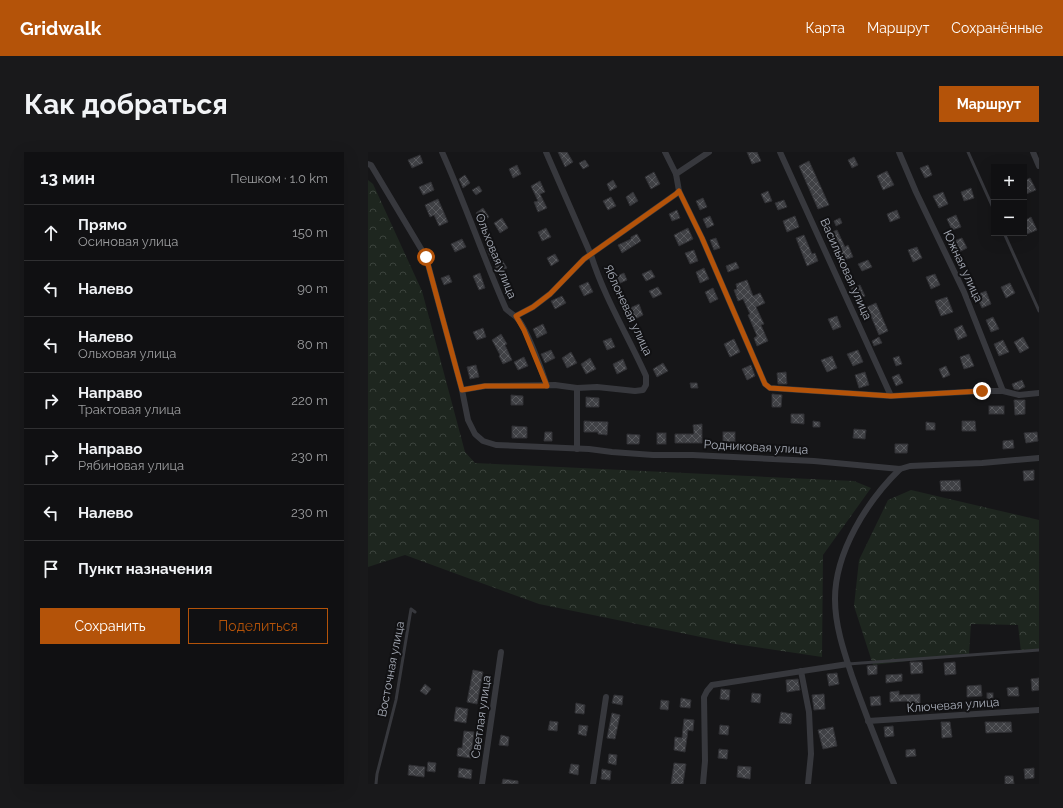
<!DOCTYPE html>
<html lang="ru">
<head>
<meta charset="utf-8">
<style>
  :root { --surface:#101012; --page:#19191b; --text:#f1f3f6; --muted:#9c9d9f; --line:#303032; --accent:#b45309 }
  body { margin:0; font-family:Raleway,sans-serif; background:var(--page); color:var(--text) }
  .controls { position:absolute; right:12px; top:12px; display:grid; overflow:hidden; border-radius:0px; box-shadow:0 4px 16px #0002 }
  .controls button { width:36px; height:36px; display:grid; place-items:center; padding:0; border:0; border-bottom:1px solid var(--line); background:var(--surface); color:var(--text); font:20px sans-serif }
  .stop { position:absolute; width:12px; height:12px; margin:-9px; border:3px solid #b45309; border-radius:50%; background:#fff }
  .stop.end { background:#b45309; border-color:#fff; box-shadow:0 1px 4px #0008 }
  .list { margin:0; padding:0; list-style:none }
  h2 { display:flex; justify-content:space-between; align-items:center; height:52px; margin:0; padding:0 16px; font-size:17px }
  h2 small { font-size:13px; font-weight:400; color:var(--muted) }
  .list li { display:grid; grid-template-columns:26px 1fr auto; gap:12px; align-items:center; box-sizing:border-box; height:56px; padding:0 16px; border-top:1px solid var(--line) }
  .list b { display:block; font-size:15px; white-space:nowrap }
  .list p { margin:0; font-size:13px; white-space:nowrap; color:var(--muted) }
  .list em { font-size:13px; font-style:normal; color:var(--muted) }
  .actions { display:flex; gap:8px; padding:12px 16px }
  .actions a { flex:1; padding:9px 0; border:1px solid var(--accent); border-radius:0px; text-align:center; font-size:14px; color:var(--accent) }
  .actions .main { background:var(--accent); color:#fff }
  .icon { flex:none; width:22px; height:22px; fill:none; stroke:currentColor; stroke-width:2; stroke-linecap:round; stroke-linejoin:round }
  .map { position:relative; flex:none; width:671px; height:632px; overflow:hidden; border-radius:0px }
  header { display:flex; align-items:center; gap:24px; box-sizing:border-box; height:56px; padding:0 20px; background:var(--accent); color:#fff }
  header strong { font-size:19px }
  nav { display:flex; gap:22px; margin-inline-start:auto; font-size:14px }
  .intro { display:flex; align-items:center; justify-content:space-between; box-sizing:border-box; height:96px; padding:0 24px }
  h1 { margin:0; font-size:28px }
  .button { padding:10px 18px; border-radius:0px; background:var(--accent); color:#fff; font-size:14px; font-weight:700 }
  main { display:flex; gap:24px; padding:0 24px }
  aside { flex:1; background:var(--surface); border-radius:0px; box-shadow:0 4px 16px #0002 }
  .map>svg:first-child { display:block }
  .forest { fill:url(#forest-crowns) }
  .building { fill:url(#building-cross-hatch); stroke:#303034 }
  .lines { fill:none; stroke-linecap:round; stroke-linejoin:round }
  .lane { stroke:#37383d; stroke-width:3 }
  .street { stroke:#37383d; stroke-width:6 }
  .route { stroke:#b45309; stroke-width:5 }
  .labels { text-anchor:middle; stroke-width:4; stroke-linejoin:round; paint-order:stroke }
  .street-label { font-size:12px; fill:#a8adb8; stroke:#111113 }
</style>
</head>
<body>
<header>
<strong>Gridwalk</strong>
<nav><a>Карта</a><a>Маршрут</a><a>Сохранённые</a></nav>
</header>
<div class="intro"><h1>Как добраться</h1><a class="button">Маршрут</a></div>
<main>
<aside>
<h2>13 мин<small>Пешком · 1.0 km</small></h2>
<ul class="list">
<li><svg class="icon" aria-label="ahead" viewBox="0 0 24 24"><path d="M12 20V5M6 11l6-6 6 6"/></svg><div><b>Прямо</b><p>Осиновая улица</p></div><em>150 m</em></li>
<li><svg class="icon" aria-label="left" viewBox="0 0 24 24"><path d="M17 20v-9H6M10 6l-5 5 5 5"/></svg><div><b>Налево</b></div><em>90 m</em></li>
<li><svg class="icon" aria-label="left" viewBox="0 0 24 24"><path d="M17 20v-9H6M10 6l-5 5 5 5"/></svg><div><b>Налево</b><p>Ольховая улица</p></div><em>80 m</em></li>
<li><svg class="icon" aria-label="right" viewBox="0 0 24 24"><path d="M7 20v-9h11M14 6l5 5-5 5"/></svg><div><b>Направо</b><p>Трактовая улица</p></div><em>220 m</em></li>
<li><svg class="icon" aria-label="right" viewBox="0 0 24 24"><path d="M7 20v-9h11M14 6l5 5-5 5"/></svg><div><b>Направо</b><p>Рябиновая улица</p></div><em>230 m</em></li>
<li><svg class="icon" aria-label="left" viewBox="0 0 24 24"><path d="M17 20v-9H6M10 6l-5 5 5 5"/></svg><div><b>Налево</b></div><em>230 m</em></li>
<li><svg class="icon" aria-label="arrive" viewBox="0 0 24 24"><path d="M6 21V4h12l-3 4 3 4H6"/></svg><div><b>Пункт назначения</b></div></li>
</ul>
<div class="actions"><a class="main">Сохранить</a><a>Поделиться</a></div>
</aside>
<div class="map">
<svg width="671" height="632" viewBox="0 0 671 632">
  <defs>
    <pattern id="forest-crowns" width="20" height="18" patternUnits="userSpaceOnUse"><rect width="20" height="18" fill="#1e261f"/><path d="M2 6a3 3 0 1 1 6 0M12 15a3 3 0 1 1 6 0" fill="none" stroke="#3c433d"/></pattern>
    <pattern id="building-cross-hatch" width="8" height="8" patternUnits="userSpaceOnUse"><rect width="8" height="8" fill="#404145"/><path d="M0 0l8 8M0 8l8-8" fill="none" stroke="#595a5e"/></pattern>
  </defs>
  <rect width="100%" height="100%" fill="#161618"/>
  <!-- forest -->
  <g class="forest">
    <polygon points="0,28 5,32 54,139 97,300 107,311 486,329 503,336 455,403 454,505 367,492 171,452 37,403 0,415"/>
    <polygon points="543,338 671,368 671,498 653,500 650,473 603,472 601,502 505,513 486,454 491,408 520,348"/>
  </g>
  <!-- building -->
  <g class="building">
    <polygon points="190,0 199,0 205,10 197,15"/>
    <polygon points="379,0 389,0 393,9 384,12"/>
    <polygon points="52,3 55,11 44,16 40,8"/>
    <polygon points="486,5 490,13 484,16 480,8"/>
    <polygon points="217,8 221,14 215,17 211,11"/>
    <polygon points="441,9 461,53 450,57 431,14"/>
    <polygon points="149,13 153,22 145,26 141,17"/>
    <polygon points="560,13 564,23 557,26 552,16"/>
    <polygon points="519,19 526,33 515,38 509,24"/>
    <polygon points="286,20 292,32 283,37 277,25"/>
    <polygon points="97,23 102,31 95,36 91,27"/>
    <polygon points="662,26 668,38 658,42 656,37 656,29"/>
    <polygon points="245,28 249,35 242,39 239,32"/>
    <polygon points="172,29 177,40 172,42 179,56 170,60 166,50 170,49 163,34"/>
    <polygon points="63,30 66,38 55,43 51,35"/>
    <polygon points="111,34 114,39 108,43 104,38"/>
    <polygon points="603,36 606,46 596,49 593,40"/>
    <polygon points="400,39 404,49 397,51 393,42"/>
    <polygon points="265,40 270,49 262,54 258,45"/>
    <polygon points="575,40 580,52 571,56 565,44"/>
    <polygon points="243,45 248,54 240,58 235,49"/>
    <polygon points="335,46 339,55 332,58 328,49"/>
    <polygon points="70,47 80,70 71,74 66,63 62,65 57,53"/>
    <polygon points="416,48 419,55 410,58 407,51"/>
    <polygon points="115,56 121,65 114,70 108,61"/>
    <polygon points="309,58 312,66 304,69 301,62"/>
    <polygon points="529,58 532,66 522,70 519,62"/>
    <polygon points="588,63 593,75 584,78 579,67"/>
    <polygon points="342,64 346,73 339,76 335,67"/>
    <polygon points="427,64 431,75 419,80 415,69"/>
    <polygon points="663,65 669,78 659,82 656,74 656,69"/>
    <polygon points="134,66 140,76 132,81 126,71"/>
    <polygon points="472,66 474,71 468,74 466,69"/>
    <polygon points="178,76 183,85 174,89 170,80"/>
    <polygon points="320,76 325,87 311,94 306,83"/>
    <polygon points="469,78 477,95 480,93 485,105 476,108 469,90 466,91 462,81"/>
    <polygon points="269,82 273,89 254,101 250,93 263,87 263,85"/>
    <polygon points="436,83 444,102 447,101 450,109 439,114 428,86"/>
    <polygon points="348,86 352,96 346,98 342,88"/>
    <polygon points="594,86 599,96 591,100 586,89"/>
    <polygon points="94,87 98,95 87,100 83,92"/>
    <polygon points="124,95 133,109 134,108 139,116 130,121 119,98"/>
    <polygon points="549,95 554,106 545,110 540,98"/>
    <polygon points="326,98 330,109 322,112 317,101"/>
    <polygon points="187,102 191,109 183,114 179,106"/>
    <polygon points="500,108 504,115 494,119 490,112"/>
    <polygon points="368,110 371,116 360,120 358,114"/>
    <polygon points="336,116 341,127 332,131 328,120"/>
    <polygon points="283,118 287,125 278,129 274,122"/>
    <polygon points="112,121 117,136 111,138 105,124"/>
    <polygon points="256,121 259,128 250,132 247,125"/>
    <polygon points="567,122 572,133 563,137 558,125"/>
    <polygon points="81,123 84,130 76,133 73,126"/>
    <polygon points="379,128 385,144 392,141 397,151 388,155 396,172 393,173 400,189 389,194 386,186 389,184 380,163 382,162 375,147 370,149 366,138 369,137 368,132"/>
    <polygon points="220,130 225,140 216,144 211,134"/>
    <polygon points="642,131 647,141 638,146 633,135"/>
    <polygon points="492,133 497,144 488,147 483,136"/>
    <polygon points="290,135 294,142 285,146 281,139"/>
    <polygon points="345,136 350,147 342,151 337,140"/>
    <polygon points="618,139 623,152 614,156 608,143"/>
    <polygon points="194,144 198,151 187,157 183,149"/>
    <polygon points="579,145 585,160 573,164 567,149"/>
    <polygon points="508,151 520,179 511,183 499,155"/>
    <polygon points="271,152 275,163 267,167 262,156"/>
    <polygon points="469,164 473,175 465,178 460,167"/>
    <polygon points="625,165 631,177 623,180 618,168"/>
    <polygon points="175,172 179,181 169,186 165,177"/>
    <polygon points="594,173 599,184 590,188 586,177"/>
    <polygon points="115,176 118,185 109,188 105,180"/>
    <polygon points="133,182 139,192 137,193 144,208 135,212 131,204 132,203 124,188"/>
    <polygon points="511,185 514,191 506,194 504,189"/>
    <polygon points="655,185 661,196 652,201 646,190"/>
    <polygon points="243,186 247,195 239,198 235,189"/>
    <polygon points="366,187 372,200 362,205 356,192"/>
    <polygon points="635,188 641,200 631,204 626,192"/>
    <polygon points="183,198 187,206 177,211 173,202"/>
    <polygon points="490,198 495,210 485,214 479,202"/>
    <polygon points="203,200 209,211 199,216 194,206"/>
    <polygon points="601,202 606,214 596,217 592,205"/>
    <polygon points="464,204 469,216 459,220 453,208"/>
    <polygon points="531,204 534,212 528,214 525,206"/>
    <polygon points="156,205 160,214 150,218 146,210"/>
    <polygon points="222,206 228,217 218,222 213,212"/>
    <polygon points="255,207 259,217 249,222 245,212"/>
    <polygon points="295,211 300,219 289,225 285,217"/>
    <polygon points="108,213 111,225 102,227 99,215"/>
    <polygon points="383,213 387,224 379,228 374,217"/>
    <polygon points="578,214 582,223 575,226 571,217"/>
    <polygon points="418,220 419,232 410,232 409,221"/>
    <polygon points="497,220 501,233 491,236 487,223"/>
    <polygon points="531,222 535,231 528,234 524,225"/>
    <polygon points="654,228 657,235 650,238 646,237 644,232"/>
    <polygon points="322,231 329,231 330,236 323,236"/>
    <polygon points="404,242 414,243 413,255 404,255"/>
    <polygon points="143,243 155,244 155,253 143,253"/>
    <polygon points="218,245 231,246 231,255 218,255"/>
    <polygon points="646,248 657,248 657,262 647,263"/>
    <rect x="621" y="254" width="15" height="8"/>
    <polygon points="423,262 436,262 436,272 423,271"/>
    <polygon points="216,269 240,270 239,283 230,282 230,280 216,280"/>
    <polygon points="445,269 452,270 452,275 445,275"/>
    <polygon points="594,269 607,269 608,279 594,279"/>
    <polygon points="558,270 567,271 567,278 558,278"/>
    <polygon points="334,272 334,291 307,291 307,282 326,282 325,273"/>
    <polygon points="144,274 159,275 159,286 144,286"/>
    <polygon points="486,277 498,278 497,287 485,286"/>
    <polygon points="177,280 184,280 184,289 176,289"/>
    <rect x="355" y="280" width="12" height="10"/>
    <polygon points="669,280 670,289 658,291 656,281"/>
    <rect x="289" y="281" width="9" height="11"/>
    <polygon points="259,282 272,283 271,292 259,292"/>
    <polygon points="645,288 646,296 635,297 635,289"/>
    <polygon points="527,292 540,292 539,301 527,301"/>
    <polygon points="666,318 666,328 656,329 655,319"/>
    <polygon points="592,328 593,339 573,339 572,329"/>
    <polygon points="542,510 554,510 555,521 543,522"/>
    <polygon points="587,510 588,522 577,523 576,511"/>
    <polygon points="509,513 509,522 500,523 499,514"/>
    <polygon points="105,518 115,520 109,552 99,550"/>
    <polygon points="469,521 471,532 461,534 459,522"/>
    <polygon points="534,522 534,529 518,531 518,523"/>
    <polygon points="671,526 671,538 664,539 663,527"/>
    <polygon points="430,527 432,538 419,540 418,528"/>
    <polygon points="57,532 63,537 58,543 52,539"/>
    <polygon points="613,533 614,544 599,545 599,534"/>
    <polygon points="650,535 651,544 640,544 639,536"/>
    <polygon points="353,537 362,538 361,548 352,547"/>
    <polygon points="531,539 531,543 552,542 552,552 539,552 539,549 522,550 522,540"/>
    <polygon points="384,541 393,542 392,551 383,550"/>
    <rect x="619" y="541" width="6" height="8"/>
    <polygon points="456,542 457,557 446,558 444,543"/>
    <polygon points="246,543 255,544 254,553 244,551"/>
    <polygon points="512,544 513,553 503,554 502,545"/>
    <polygon points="313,546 323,548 322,556 312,555"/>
    <polygon points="293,548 301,549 300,558 292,557"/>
    <polygon points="208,551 217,553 216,562 207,561"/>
    <polygon points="88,555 100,557 98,571 86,569"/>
    <polygon points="413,560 424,562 423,572 411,571"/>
    <polygon points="244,561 252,563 247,587 239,586"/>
    <polygon points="316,567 326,568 325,579 320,578 317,600 306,598 307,585 314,586"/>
    <polygon points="182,569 190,570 189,579 180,578"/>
    <polygon points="573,570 582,570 584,585 574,586"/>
    <polygon points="617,570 643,570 644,580 618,581"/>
    <polygon points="211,573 220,574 218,584 210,582"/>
    <polygon points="352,573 361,574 360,583 351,582"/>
    <polygon points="525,574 526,584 517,585 516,575"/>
    <polygon points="465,575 469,594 455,597 450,578"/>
    <polygon points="96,579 106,580 103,606 89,604 90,596 94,596"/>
    <polygon points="133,583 141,585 140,594 131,593"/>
    <polygon points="351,597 360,598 359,607 350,606"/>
    <polygon points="547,597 548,604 538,605 538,598"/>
    <polygon points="241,602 249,603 248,613 240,611"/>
    <polygon points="60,610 68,611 67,620 59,619"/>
    <polygon points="306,611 318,612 315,632 303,632"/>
    <polygon points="203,612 211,613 210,623 201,621"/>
    <polygon points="41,613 57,615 56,625 40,623"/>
    <polygon points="370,614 383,615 382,627 369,625"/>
    <polygon points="91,616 104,618 103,627 90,625"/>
    <polygon points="666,616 666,626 657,627 656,617"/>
    <polygon points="234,617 243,619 242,628 233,627"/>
    <polygon points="637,624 645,624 646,632 637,632"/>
    <polygon points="135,627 150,629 150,632 134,632"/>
  </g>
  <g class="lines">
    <!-- lane -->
    <g class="lane">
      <polyline points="600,0 626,58"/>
      <polyline points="636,81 671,159"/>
      <polyline points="480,512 671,498"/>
      <polyline points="8,632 9,622 28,548 43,457 47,460"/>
    </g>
    <!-- street -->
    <g class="street">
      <path d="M74,0C97,51 115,105 138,157C142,161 145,162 148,165C158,174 174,219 179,234"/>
      <polyline points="297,0 308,22 311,39 334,86 397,232 402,236 523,244 615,239 635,239 651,243 671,241"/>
      <polyline points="412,0 523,244"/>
      <polyline points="531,0 548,40 596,140 635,239"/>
      <polyline points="665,0 671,14"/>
      <polyline points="0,12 3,13 58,105 94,238 100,268 107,282 115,289 128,293 221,297 244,300 285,303 325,303 446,309 532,317 542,314 614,311 671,306"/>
      <polyline points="308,22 341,0"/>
      <polyline points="148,164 165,155 182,142 216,107 308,42 311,39"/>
      <path d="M94,238L117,234L187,233L209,236L229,235L267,239L275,238L278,233V224C260,184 236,145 223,103L178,0"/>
      <polyline points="209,297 209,236"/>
      <polyline points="433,519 441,560 443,602 440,632"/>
      <polyline points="500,569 671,558"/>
      <polyline points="114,632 133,500"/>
      <polyline points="225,632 238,545"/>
      <polyline points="335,632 337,609 336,545 339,539 344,533 480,512"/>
      <path d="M526,632C511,596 497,561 484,524C476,500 467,474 467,447C467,400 499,349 532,317"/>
    </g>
  </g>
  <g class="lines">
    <!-- route -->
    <polyline class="route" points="58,105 94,238 117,234 179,234 156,178 148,164 165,155 182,142 216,107 308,42 311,39 334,86 397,232 402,236 523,244 614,239"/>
  </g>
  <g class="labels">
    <!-- street labels -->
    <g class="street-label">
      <text transform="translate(128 104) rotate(68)" y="4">Ольховая улица</text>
      <text transform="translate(595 114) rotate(65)" y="4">Южная улица</text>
      <text transform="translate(478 117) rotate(66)" y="4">Васильковая улица</text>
      <text transform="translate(260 158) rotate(65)" y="4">Яблоневая улица</text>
      <text transform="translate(388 295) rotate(3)" y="4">Родниковая улица</text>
      <text transform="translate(23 517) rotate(-79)" y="4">Восточная улица</text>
      <text transform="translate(585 553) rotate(-4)" y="4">Ключевая улица</text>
      <text transform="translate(113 565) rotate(-82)" y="4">Светлая улица</text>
    </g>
  </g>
</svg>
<div class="controls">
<button>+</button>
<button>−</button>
</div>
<div class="stop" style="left:58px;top:105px"></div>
<div class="stop end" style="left:614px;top:239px"></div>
</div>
</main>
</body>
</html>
